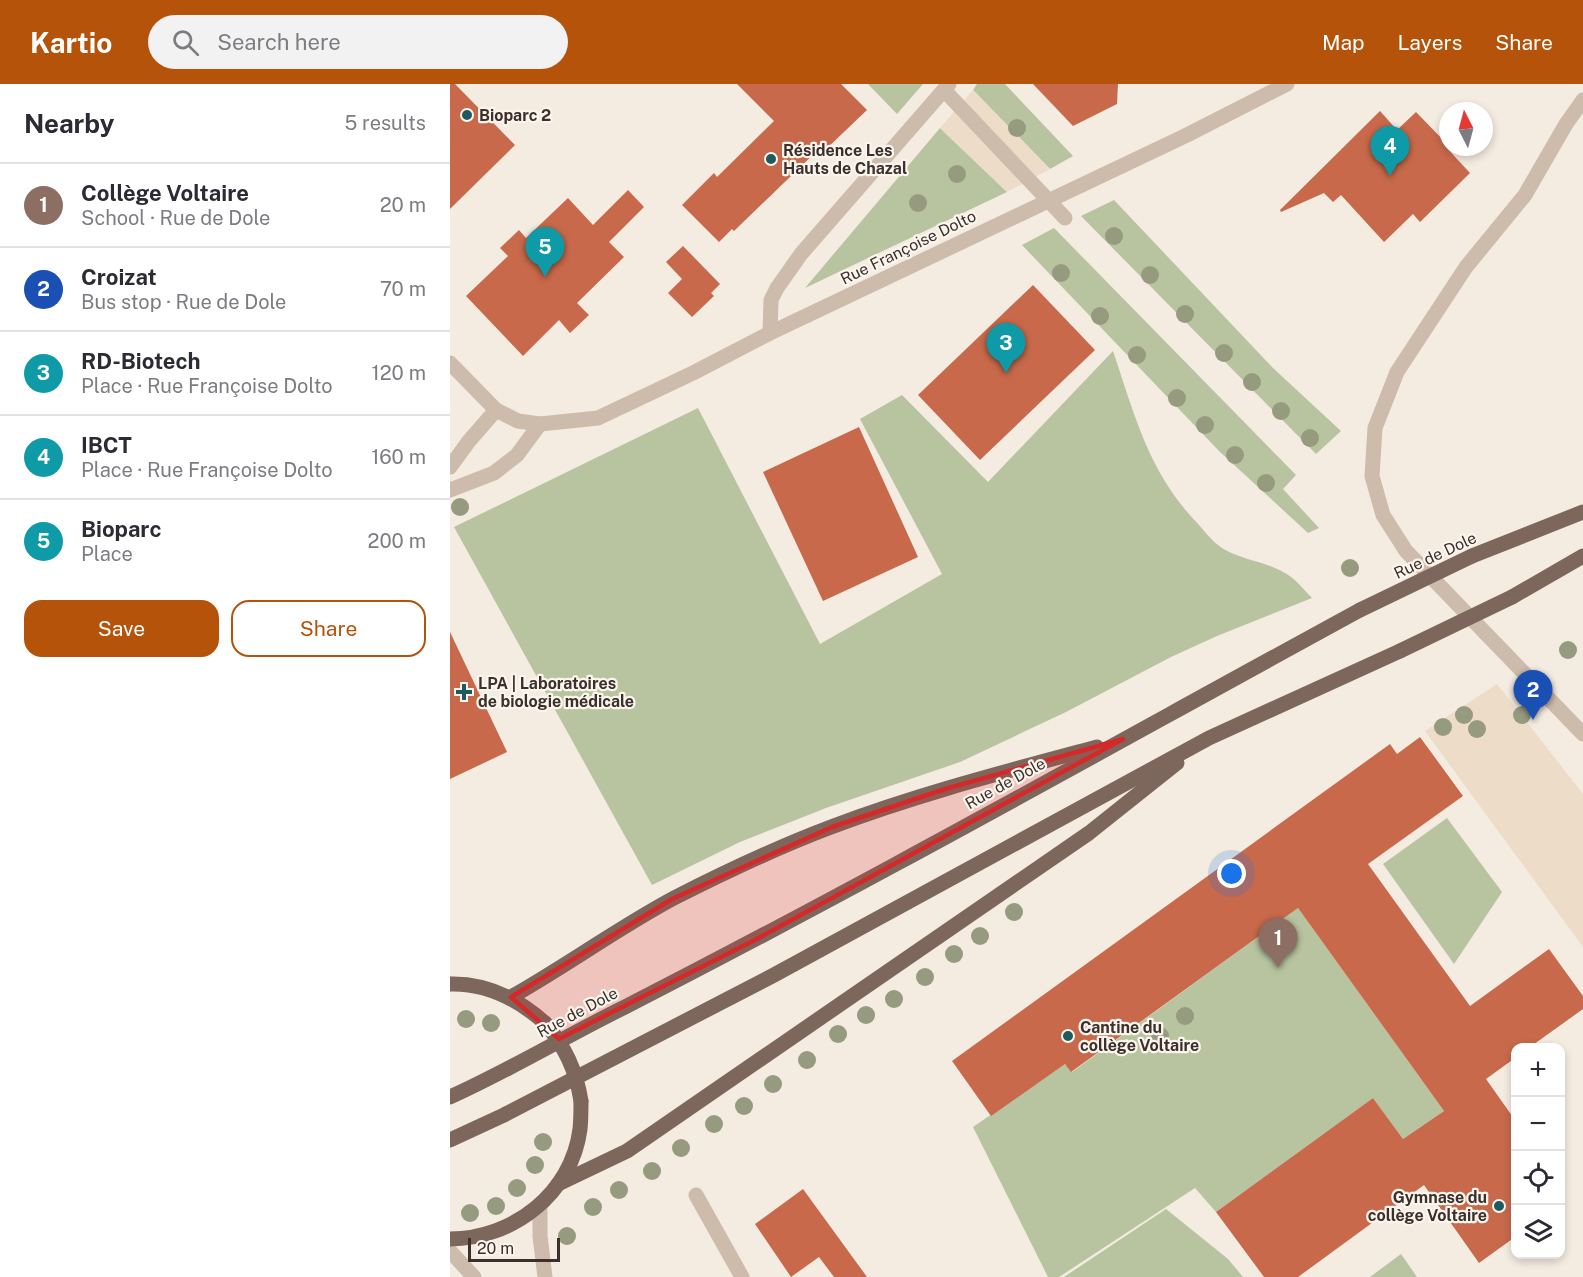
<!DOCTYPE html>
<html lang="en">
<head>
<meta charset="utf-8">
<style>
  :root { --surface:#fff; --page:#f2f2f3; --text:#2b2b33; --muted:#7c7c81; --line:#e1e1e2; --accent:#b45309 }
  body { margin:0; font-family:"Public Sans",sans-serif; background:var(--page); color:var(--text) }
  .controls { position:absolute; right:18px; bottom:18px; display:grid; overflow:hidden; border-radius:12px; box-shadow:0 3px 9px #0003 }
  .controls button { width:54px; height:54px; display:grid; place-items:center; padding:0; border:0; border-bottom:2px solid var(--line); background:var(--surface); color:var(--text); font:30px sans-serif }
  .compass { position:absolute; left:989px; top:18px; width:54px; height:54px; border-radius:50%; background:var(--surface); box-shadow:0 3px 9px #0003; rotate:354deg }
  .scale { position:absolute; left:18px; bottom:15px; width:92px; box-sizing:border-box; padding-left:6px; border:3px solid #3b302b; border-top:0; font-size:16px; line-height:21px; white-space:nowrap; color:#3b302b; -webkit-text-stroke:4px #fbf5ee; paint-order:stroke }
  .you { position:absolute; left:782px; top:790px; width:21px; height:21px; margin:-15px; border:4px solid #fff; border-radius:50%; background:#1a73e8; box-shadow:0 0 0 9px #1a73e833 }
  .badge { display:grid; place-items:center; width:39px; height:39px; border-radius:50%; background:var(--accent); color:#fff; font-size:20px; font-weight:700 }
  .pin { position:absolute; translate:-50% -50px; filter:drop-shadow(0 2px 3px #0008) }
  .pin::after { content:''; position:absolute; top:32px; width:21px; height:18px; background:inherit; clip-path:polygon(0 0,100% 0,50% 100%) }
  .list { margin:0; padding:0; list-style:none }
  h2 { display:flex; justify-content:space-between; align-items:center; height:78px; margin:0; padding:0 24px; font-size:26px }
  h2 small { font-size:20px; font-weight:400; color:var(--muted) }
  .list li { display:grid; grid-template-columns:39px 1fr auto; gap:18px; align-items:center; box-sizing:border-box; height:84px; padding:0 24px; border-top:2px solid var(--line) }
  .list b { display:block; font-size:22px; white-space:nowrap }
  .list p { margin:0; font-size:20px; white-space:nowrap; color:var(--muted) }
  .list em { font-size:20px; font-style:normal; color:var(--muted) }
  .actions { display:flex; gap:12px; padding:18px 24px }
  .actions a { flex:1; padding:14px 0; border:2px solid var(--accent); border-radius:18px; text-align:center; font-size:21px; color:var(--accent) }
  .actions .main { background:var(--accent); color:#fff }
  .icon { flex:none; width:33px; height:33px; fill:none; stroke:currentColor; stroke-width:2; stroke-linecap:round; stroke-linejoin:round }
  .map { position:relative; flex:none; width:1133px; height:1193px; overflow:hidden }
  header { display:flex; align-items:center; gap:36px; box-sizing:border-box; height:84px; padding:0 30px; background:var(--accent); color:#fff }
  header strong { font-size:28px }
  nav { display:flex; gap:33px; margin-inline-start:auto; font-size:21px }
  .search { width:420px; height:54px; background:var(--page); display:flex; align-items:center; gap:15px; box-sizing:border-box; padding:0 21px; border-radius:33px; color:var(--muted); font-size:22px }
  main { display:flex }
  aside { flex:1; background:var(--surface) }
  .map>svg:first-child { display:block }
  .green { fill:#b8c4a0 }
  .plaza { fill:#ecdcc8 }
  .building { fill:#c8694b }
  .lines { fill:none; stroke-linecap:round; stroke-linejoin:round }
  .minor { stroke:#cdbbac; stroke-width:15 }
  .major { stroke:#7d675c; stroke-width:15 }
  .major-bridge { stroke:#7d675c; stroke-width:15 }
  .tree { fill:#969b7f }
  .marked { fill:#d62828; fill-opacity:0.2; stroke:#d62828; stroke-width:4.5; stroke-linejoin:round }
  .poi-dot { fill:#1f5a5e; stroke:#fbf5ee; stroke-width:2 }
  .labels { text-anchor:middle; stroke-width:4.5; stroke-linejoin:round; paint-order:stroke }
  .poi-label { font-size:16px; font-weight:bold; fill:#3b302b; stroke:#fbf5ee; text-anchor:start }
  .street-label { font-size:16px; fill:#3b302b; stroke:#fbf5ee }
</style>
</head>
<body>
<header>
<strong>Kartio</strong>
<div class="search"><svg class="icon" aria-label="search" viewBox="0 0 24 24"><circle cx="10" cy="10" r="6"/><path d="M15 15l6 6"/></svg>Search here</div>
<nav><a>Map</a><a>Layers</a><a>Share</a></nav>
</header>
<main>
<aside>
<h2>Nearby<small>5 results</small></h2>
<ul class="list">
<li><span class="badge" style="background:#8d6e63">1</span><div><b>Collège Voltaire</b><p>School · Rue de Dole</p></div><em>20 m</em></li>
<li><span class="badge" style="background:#1a4fb4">2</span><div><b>Croizat</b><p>Bus stop · Rue de Dole</p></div><em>70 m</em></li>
<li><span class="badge" style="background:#0f9aa8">3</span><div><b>RD-Biotech</b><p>Place · Rue Françoise Dolto</p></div><em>120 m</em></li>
<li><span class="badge" style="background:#0f9aa8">4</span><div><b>IBCT</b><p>Place · Rue Françoise Dolto</p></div><em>160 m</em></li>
<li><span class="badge" style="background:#0f9aa8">5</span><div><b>Bioparc</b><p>Place</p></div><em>200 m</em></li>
</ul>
<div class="actions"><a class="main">Save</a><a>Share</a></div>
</aside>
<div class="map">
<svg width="1133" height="1193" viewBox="0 0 1133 1193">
  <rect width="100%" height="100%" fill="#f4ebe1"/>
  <!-- green -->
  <g class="green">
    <polygon points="418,0 473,0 447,30"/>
    <polygon points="527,0 555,0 623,72 600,85 523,6"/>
    <polygon points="490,44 557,108 355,204"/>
    <polygon points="664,116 823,284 891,347 866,370 631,132"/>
    <polygon points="604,144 846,391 833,405 869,444 858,449 770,368 572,161"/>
    <path d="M663,267C685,332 699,390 749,441C756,449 763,458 772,464C791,476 815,477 835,489C845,494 854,506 862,514L767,552L721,573L616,628L510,678L376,724L290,758L202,801L4,443L248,324L370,560L492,490L410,335L452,311L538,398Z"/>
    <polygon points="997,734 1052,808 1004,880 933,780"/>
    <polygon points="848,824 994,1027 953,1055 923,1014 766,1128 745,1104 609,1193 598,1193 523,1043 615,980 622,988"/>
    <polygon points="716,1125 778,1175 793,1193 614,1193"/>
    <polygon points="951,1170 967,1193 920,1193"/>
  </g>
  <!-- plaza -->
  <g class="plaza">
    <polygon points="523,6 600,85 557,108 490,44"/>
    <polygon points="1047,600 1133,710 1133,863 975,647"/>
  </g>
  <!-- building -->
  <g class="building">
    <polygon points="0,0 5,0 65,61 0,125"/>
    <polygon points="287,0 391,0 417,26 373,68 370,64 284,147 282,145 269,158 232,121 264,89 267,93 324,37"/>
    <polygon points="583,0 668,0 667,20 623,42"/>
    <polygon points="930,27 947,46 966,28 997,60 995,62 1020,89 970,138 963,130 934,158 891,111 883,118 874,109 831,128 830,126"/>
    <polygon points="178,106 194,123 159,158 174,173 127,219 139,231 120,249 109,236 73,272 16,212 58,172 50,164 69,146 76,154 118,114 143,141"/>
    <polygon points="233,162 270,200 261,209 264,212 242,233 218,209 232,195 216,178"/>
    <polygon points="583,201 645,266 530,376 468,311"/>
    <polygon points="409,343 468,473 373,517 313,388"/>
    <polygon points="0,548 57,668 0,695"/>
    <polygon points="970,653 1013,712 918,780 1020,922 1099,865 1133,912 1133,925 1080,963 1065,963 1065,974 1036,995 1065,1036 1065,1153 1029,1179 974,1101 848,1193 814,1193 766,1128 923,1014 953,1055 994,1027 848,824 621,988 615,980 541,1032 502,977 940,660 947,670"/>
    <polygon points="353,1105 417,1193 384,1193 369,1173 341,1193 305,1140"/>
  </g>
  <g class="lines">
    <!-- minor -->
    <g class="minor">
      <polyline points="494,6 615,134"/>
      <polyline points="1133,16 1116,40 1075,111 1016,183 947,288 925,344 922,392 933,431 956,467 1133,650"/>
      <polyline points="320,249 321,216 327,204 351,170 499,0"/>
      <polyline points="0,279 46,326 68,337 90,340 148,334 243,289 320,249 735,52 837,0"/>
      <polyline points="0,383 19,357 46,326"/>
      <polyline points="0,406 44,389 67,371 90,340"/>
      <polyline points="246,1111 292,1193"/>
      <polyline points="90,1122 90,1152 95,1193"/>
      <polyline points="0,1167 24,1193"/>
    </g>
    <!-- major -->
    <g class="major">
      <polyline points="1022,472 1133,428"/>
      <polyline points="1062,513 1133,472"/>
      <path d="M0,900C37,899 68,915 95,939"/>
      <path d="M61,913C116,882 168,844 224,814C275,788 328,763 381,743C468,710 558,687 647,663"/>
      <path d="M0,1013C60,986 116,952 175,923C423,796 666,659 910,526"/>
      <polyline points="0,1056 54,1031 324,891 759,654 950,567"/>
      <polyline points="108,1100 177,1067 639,749 727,679"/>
      <path d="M0,1155C63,1155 122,1109 130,1045C131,1036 131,1026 131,1017"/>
    </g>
    <!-- major-bridge -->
    <g class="major-bridge">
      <polyline points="910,526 1022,472"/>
      <polyline points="950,567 1062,513"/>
      <path d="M95,939C115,963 126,986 131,1017"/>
    </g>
  </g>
  <!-- trees -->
  <g class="tree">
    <circle cx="567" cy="44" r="9"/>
    <circle cx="507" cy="90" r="9"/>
    <circle cx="468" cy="119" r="9"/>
    <circle cx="664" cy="152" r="9"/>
    <circle cx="611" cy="189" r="9"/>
    <circle cx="700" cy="191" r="9"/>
    <circle cx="735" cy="230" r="9"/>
    <circle cx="650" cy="232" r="9"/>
    <circle cx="774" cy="269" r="9"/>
    <circle cx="687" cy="271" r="9"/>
    <circle cx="802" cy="298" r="9"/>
    <circle cx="727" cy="314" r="9"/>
    <circle cx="831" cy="327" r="9"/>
    <circle cx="755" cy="341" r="9"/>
    <circle cx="860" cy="354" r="9"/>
    <circle cx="785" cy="371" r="9"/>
    <circle cx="816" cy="399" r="9"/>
    <circle cx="10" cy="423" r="9"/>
    <circle cx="900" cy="484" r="9"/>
    <circle cx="1118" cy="566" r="9"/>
    <circle cx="1014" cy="631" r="9"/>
    <circle cx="1072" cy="631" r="9"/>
    <circle cx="993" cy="643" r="9"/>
    <circle cx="1027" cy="645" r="9"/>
    <circle cx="564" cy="828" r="9"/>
    <circle cx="530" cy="852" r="9"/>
    <circle cx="504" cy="870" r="9"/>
    <circle cx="475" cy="893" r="9"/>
    <circle cx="444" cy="915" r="9"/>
    <circle cx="416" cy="931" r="9"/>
    <circle cx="735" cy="932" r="9"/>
    <circle cx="16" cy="935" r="9"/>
    <circle cx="41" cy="939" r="9"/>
    <circle cx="388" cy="950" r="9"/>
    <circle cx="710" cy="952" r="9"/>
    <circle cx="357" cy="976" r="9"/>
    <circle cx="323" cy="1000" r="9"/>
    <circle cx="294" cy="1022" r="9"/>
    <circle cx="264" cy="1040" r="9"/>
    <circle cx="93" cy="1058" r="9"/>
    <circle cx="231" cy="1064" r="9"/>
    <circle cx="85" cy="1081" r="9"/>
    <circle cx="202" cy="1087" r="9"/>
    <circle cx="67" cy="1104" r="9"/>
    <circle cx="169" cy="1106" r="9"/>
    <circle cx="46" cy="1122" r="9"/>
    <circle cx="143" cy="1123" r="9"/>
    <circle cx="20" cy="1129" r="9"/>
    <circle cx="117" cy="1152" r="9"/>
  </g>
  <!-- marked area -->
  <path class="marked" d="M673,655L307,855L109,955L61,913L222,815L382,743L495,705Z"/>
  <!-- markers -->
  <g class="poi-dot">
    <circle cx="17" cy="31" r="6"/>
    <circle cx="321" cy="75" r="6"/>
    <path d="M11 599h6v6h6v6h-6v6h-6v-6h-6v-6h6z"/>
    <circle cx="618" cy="952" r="6"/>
    <circle cx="1049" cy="1122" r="6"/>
  </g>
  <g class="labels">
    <!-- poi labels -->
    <g class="poi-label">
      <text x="29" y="37">Bioparc 2</text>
      <text x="333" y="72">Résidence Les<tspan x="333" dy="18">Hauts de Chazal</tspan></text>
      <text x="28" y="605">LPA | Laboratoires<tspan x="28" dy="18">de biologie médicale</tspan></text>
      <text x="630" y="949">Cantine du<tspan x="630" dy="18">collège Voltaire</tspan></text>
      <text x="1037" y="1119" text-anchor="end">Gymnase du<tspan x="1037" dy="18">collège Voltaire</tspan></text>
    </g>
    <!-- street labels -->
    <g class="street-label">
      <text transform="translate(458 163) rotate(-26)" y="6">Rue Françoise Dolto</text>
      <text transform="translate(985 471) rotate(-25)" y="6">Rue de Dole</text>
      <text transform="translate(555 699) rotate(-29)" y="6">Rue de Dole</text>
      <text transform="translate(127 928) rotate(-28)" y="6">Rue de Dole</text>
    </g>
  </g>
</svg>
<div class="controls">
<button>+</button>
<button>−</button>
<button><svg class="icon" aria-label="locate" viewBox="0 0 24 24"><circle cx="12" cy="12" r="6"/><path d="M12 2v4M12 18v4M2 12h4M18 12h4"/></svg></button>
<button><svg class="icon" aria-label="layers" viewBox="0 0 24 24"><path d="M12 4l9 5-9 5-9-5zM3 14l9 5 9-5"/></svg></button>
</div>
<svg class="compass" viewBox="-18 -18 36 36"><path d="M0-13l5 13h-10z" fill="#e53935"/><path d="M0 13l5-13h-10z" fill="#7c7c81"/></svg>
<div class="scale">20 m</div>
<div class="you"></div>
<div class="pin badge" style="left:828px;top:884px;background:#8d6e63">1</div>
<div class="pin badge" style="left:1083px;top:636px;background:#1a4fb4">2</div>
<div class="pin badge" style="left:556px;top:289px;background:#0f9aa8">3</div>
<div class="pin badge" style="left:940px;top:92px;background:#0f9aa8">4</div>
<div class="pin badge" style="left:95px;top:193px;background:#0f9aa8">5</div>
</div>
</main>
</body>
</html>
